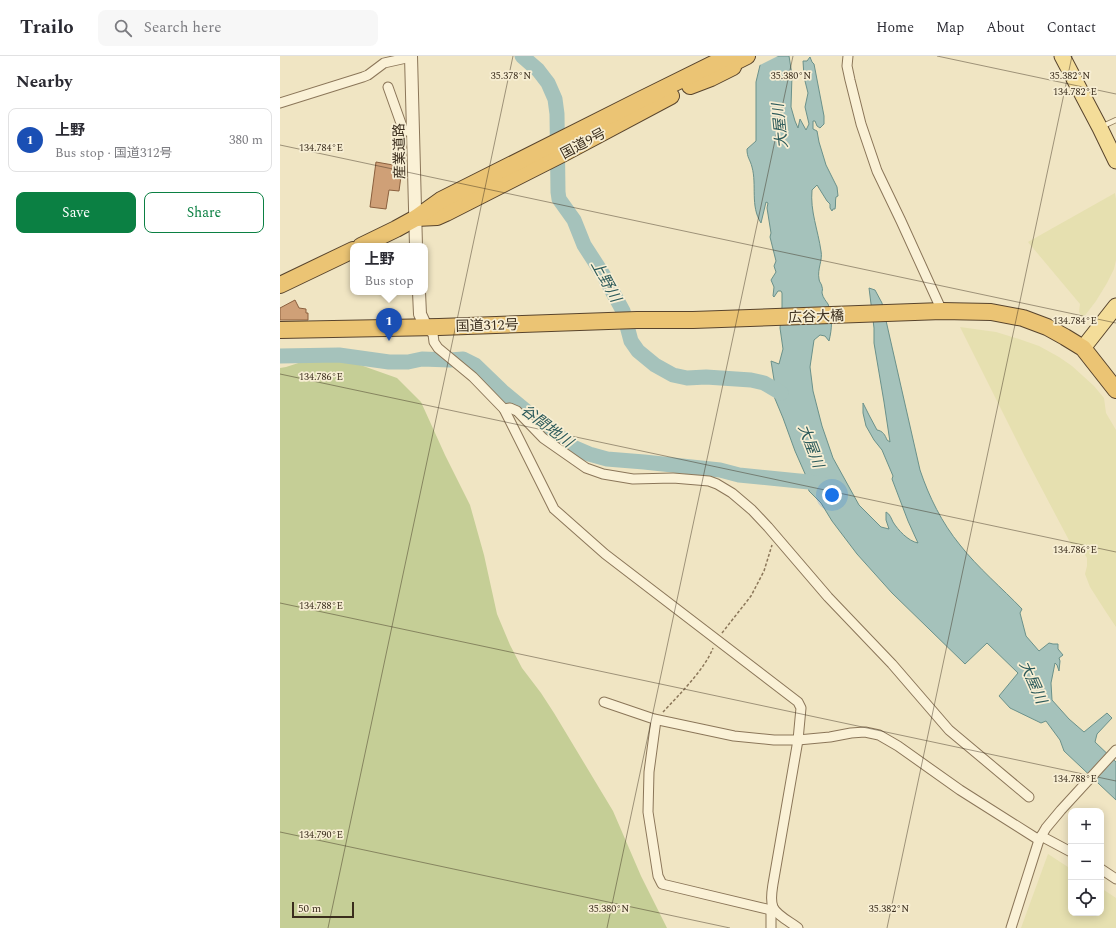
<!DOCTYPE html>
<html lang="en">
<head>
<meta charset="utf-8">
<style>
  :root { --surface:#fff; --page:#f7f7f7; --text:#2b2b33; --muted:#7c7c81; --line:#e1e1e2; --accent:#0b8043 }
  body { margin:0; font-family:Spectral,"Noto Sans JP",serif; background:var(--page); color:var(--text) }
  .controls { position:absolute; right:12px; bottom:12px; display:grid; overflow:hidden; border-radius:8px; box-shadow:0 2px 10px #0003 }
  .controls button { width:36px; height:36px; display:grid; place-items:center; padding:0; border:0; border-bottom:1px solid var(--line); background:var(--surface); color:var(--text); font:20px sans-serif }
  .scale { position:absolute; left:12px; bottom:10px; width:62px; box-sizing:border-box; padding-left:4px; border:2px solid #3a2d1d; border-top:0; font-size:11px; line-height:14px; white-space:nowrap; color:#3a2d1d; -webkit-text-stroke:3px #f7eed3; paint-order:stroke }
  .you { position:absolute; left:552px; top:439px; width:14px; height:14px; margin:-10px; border:3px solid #fff; border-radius:50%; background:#1a73e8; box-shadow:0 0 0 6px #1a73e833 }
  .badge { display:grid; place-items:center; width:26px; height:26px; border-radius:50%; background:var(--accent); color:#fff; font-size:13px; font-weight:700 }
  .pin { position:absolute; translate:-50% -33px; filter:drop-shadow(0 1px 2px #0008) }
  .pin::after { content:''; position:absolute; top:21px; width:14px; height:12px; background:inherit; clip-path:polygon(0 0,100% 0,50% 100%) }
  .popup { position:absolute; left:70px; top:187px; width:78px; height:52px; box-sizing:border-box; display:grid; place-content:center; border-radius:8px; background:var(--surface); filter:drop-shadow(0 1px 3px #0005); font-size:13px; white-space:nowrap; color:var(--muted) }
  .popup b { font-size:15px; color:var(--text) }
  .popup::after { content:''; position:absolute; left:50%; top:100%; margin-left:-8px; border:8px solid transparent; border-top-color:var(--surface) }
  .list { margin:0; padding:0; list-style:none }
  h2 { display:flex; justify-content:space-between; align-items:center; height:52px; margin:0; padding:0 16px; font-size:17px }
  h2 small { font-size:13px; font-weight:400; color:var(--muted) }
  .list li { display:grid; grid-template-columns:26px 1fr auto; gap:12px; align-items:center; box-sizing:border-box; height:64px; margin:0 8px 8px; padding:0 8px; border:1px solid var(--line); border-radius:8px }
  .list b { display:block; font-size:15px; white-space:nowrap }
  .list p { margin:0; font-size:13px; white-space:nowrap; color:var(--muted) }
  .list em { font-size:13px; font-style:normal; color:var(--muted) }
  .actions { display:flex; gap:8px; padding:12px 16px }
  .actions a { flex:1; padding:9px 0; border:1px solid var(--accent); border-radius:8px; text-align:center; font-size:14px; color:var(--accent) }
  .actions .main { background:var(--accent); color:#fff }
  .icon { flex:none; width:22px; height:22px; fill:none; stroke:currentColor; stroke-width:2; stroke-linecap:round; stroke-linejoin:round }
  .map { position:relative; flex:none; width:836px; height:872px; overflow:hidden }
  header { display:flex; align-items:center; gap:24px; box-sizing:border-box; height:56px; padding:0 20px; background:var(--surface); border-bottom:1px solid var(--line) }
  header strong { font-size:19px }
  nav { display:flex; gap:22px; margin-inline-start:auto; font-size:14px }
  .search { width:280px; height:36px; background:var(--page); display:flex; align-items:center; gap:10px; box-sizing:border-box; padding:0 14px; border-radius:8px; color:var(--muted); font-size:15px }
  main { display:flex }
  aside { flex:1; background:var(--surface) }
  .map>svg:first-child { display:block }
  .farmland { fill:#e6e0b0 }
  .green { fill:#c5ce96 }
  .water { fill:#a5c2bb; stroke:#6b918a }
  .pier { fill:#f0e5c3 }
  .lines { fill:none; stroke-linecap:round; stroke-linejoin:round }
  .river { stroke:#a5c2bb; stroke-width:15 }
  .building { fill:#cfa077; stroke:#8b603e }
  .service-casing { stroke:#8b7659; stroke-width:6 }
  .minor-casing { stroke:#8b7659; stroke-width:11 }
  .tertiary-casing { stroke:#8b7659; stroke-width:14 }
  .primary-casing { stroke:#58442d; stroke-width:17 }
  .trunk-casing { stroke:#58442d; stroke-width:18 }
  .path { stroke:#8b7659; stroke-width:1.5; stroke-dasharray:3 2; stroke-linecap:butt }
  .service { stroke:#faf1d6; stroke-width:4.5 }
  .minor { stroke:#faf1d6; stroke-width:9 }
  .tertiary { stroke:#faf1d6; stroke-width:12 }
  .primary { stroke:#f4dd99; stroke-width:15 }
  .trunk { stroke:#ebc474; stroke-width:16 }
  .ticks { fill:none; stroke:#3a2d1d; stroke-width:1; stroke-opacity:0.45 }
  .labels { text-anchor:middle; stroke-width:3.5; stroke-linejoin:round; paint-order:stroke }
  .street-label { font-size:14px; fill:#3a2d1d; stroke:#f7eed3 }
  .water-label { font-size:15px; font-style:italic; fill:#2c5a5a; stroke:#f7eed3 }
  .ticks-label { font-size:10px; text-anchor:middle; fill:#3a2d1d; stroke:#f7eed3; stroke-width:3.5; stroke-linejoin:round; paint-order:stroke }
</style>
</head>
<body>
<header>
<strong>Trailo</strong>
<div class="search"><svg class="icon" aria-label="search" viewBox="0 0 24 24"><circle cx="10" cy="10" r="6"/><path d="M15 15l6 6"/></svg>Search here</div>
<nav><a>Home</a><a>Map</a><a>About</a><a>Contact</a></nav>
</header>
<main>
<aside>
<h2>Nearby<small></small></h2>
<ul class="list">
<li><span class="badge" style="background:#1a4fb4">1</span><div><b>上野</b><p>Bus stop · 国道312号</p></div><em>380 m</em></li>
</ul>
<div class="actions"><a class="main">Save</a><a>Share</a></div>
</aside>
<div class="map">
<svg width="836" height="872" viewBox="0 0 836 872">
  <rect width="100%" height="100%" fill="#f0e5c3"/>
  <!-- farmland -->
  <g class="farmland">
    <polygon points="835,137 836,143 836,204 834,213 827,227 816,245 803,262 799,256 800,248 748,186"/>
    <polygon points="680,271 716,276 739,283 759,290 779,301 792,310 814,330 824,342 826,357 836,374 836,571 826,556 810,531 805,518 807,510 807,502 801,493 792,490 744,399"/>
    <polygon points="768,798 791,813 791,857 821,857 821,832 836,842 836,872 741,872"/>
  </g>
  <!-- green -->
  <polygon class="green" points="34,302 69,305 117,322 141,346 165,399 190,449 204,499 217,558 230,589 242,612 261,637 274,657 333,755 361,820 387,872 0,872 0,312 6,311"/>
  <!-- water -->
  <path class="water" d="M480,0H509L512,19L511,51L515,65L518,72L520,63L526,74L529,68L525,51L528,37L524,21L523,5H527L530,1L532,6L534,8L544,60V68L540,72L537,70L535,65H533V73L537,75L539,86L546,109L557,131L558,140L556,141C555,145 556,149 555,153H553L552,155L550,152V148L547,145L537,129L532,134C530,155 538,174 541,195C543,204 537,213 539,223C539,226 542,228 542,231C543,233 542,235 542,237C543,242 546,245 548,248C553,260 552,273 549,285L545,280L540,279L534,284L530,311L533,335L542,370L553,402L579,449L601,471L609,473L606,464V456C610,458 611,462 613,466C618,474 628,485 638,487L628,465L612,423L613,420L602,394L594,384L586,370L583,357V347L589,359L597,374C603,375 605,379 607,384L610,386L604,346L594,287V272L589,232L595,234L602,247L640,414C649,441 662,467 680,489C698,512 722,532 742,553L740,557L746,580L759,595L769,587L773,588H778V593L783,599L779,602L780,605L779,615L777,609L775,607L771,627L772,644L789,663L804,676L827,657L832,662L817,678L815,686L836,706V744L784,695L780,684L766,665L761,667L730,652L719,640L738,617L707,587L685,608L612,537L577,498L552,465L541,447L529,435L527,428L526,420L515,395L503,362L493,338L483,327L495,330L491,305L499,308L503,293L500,272L502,251V237L501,235H498L494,241L493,240L494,231L491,224L496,216L494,210L496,205L490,181L491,177L487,152L488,147L486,146L481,167C470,150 477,129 472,111C470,103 467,102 467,93L476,85V26L481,5Z"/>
  <!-- pier -->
  <polygon class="pier" points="478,0 498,0 478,10 479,5"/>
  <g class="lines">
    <!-- river -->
    <g class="river">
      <polyline points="242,0 258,14 268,27 275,43 277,58 278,136 279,143 294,164 304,189 324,220 343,255 351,285 358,295 375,309 393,319 407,322 426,321 471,324 484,327 501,337"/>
      <polyline points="0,300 59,299 109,306 128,306 142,303 170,304 183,303 195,309 222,335 257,364 295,392 309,398 327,403 364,406 440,414 459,419 529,426 546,429"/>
    </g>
  </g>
  <!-- building -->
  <g class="building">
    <polygon points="96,106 113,109 113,112 122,113 119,135 109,134 106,153 90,151"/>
    <polygon points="15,244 19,252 26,253 26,257 28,257 28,264 0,264 0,252"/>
  </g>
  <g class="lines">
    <defs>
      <polyline id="service" points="821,71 836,64"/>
      <g id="minor">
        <polyline points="568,0 567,10 570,24 581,68 597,115 621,165 662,255"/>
        <polyline points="108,31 123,73 126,75 133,75"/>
        <polyline points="0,47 83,21 88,19 104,7 131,1"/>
        <path d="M146,271L153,278L154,286L158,292L193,321L224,353L274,453L325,498L518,646L521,652L518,684L493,828C492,835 490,844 493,851C496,859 512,867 518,872"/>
        <polyline points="224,353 230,352 237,355 263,382 306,412 323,418 353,423 393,422 429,425 437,428 452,437 472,454 488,471 548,541 612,608 669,674 749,741"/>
        <polyline points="324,646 374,663 454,680 494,684 518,684 550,681 571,677 585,676 599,679 618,690 680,734 759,784"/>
        <polyline points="376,664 369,716 368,756 378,820 382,828 491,854"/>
        <polyline points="761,780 791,796"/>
        <polyline points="821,813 836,823"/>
        <polyline points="491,854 491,872"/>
        <polyline points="731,872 759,784 766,772 781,754 836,694"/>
      </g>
      <g id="tertiary">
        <polyline points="131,0 136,190"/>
        <polyline points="139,236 140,258 146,271"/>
      </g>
      <g id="primary">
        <polyline points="782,0 820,72 836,105"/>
        <polyline points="803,292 836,250"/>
      </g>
      <g id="trunk">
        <polyline points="441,13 467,0"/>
        <polyline points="410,30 431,22 453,11"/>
        <polyline points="136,162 157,161 166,157 284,97 391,40"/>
        <polyline points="81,190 116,173 136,162 161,144 360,44 449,0"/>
        <polyline points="0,229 73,194"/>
        <polyline points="0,274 159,271 357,264 413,264 662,255 711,256 743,262 767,271 785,281 803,292 836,334"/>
      </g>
    </defs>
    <!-- service casing -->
    <use href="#service" class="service-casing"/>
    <!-- minor casing -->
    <use href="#minor" class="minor-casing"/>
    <!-- tertiary casing -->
    <use href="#tertiary" class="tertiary-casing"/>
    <!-- primary casing -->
    <use href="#primary" class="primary-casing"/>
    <!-- trunk casing -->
    <use href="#trunk" class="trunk-casing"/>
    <!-- path -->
    <g class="path">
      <polyline points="442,577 471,540 484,515 492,489"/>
      <path d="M383,656C398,640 425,613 433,592"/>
    </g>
    <!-- service -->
    <use href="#service" class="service"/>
    <!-- minor -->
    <use href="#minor" class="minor"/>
    <!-- tertiary -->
    <use href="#tertiary" class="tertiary"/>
    <!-- primary -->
    <use href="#primary" class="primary"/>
    <!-- trunk -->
    <use href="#trunk" class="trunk"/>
  </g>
  <!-- ticks -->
  <path class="ticks" d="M657,0L836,38M0,89L836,267M0,318L836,496M0,547L836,725M0,776L450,872M48,872L233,0M327,872L513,0M607,872L792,0"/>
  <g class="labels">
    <!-- street labels -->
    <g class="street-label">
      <text transform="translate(303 87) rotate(-28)" y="5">国道9号</text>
      <text transform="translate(119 95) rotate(-91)" y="5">産業道路</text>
      <text transform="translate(536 260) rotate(-2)" y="5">広谷大橋</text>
      <text transform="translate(207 269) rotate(-2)" y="5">国道312号</text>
    </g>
    <!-- water labels -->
    <g class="water-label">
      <text transform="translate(500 70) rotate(-96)" y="5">大屋川</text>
      <text transform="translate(326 225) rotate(61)" y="5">上野川</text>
      <text transform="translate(267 370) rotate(37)" y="5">谷間地川</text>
      <text transform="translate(531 390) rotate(69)" y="5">大屋川</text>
      <text transform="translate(753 626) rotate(66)" y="5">大屋川</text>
    </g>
  </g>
  <g class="ticks-label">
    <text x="231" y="23">35.378°N</text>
    <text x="511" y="23">35.380°N</text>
    <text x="790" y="23">35.382°N</text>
    <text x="795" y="39">134.782°E</text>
    <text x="41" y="95">134.784°E</text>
    <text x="795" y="268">134.784°E</text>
    <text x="41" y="324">134.786°E</text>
    <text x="795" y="497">134.786°E</text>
    <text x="41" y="553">134.788°E</text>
    <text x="795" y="726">134.788°E</text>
    <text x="41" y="782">134.790°E</text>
    <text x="329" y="856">35.380°N</text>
    <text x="609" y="856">35.382°N</text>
  </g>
</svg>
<div class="controls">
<button>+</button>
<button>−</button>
<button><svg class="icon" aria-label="locate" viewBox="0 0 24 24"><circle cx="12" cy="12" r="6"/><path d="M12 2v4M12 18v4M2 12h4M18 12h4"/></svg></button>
</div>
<div class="scale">50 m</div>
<div class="you"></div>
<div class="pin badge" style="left:109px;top:285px;background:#1a4fb4">1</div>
<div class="popup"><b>上野</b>Bus stop</div>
</div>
</main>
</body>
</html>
